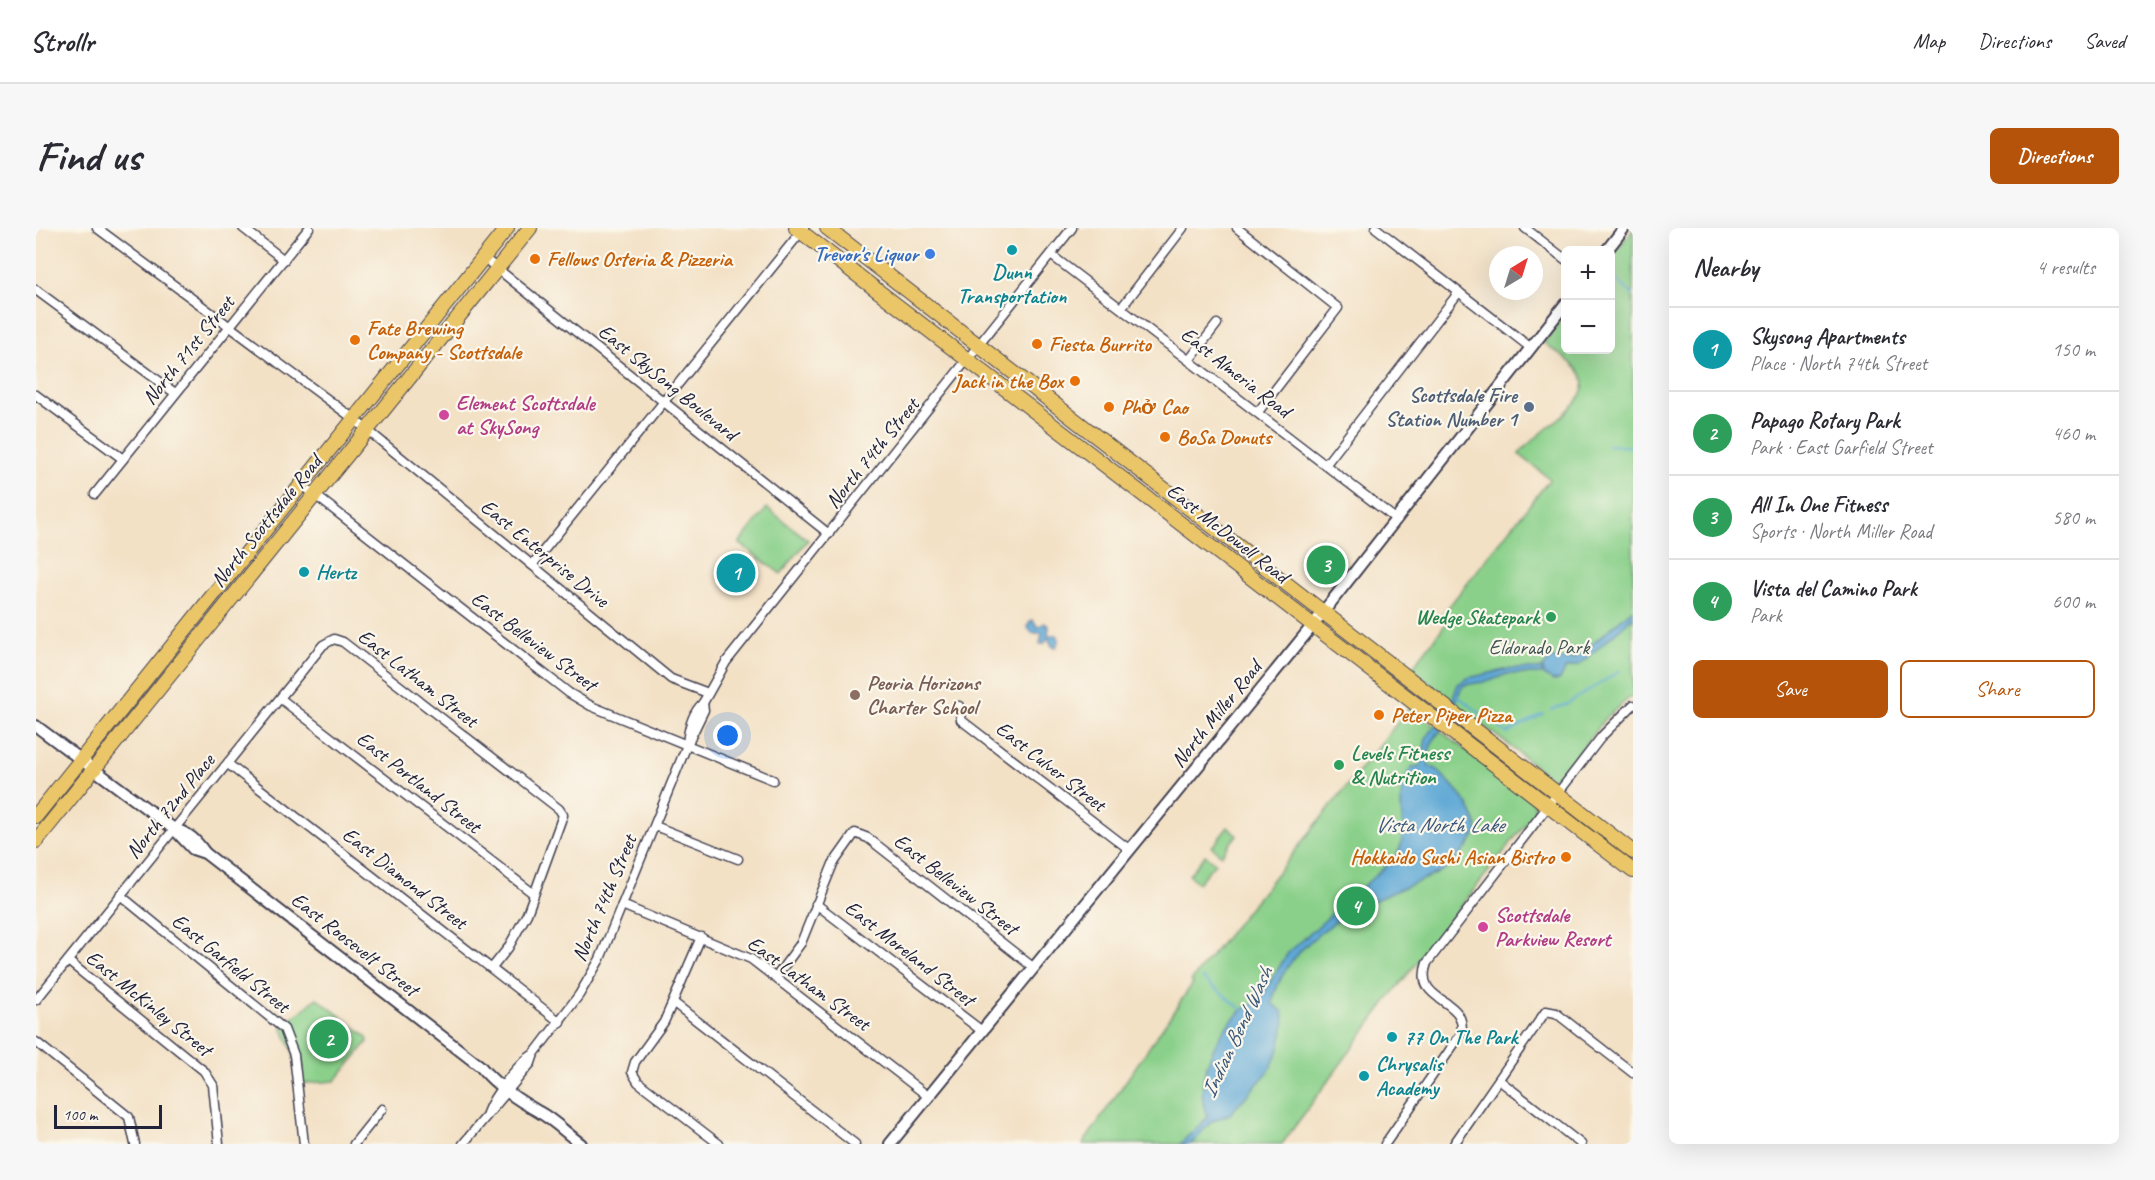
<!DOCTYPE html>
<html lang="en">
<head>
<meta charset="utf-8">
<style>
  :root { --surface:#fff; --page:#f7f7f7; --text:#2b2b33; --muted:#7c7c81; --line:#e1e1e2; --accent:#b45309 }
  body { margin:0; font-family:Caveat,sans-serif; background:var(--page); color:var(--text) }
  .controls { position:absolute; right:18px; top:18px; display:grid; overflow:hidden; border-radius:9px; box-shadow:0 6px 24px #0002 }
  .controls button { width:54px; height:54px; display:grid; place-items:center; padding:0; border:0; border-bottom:2px solid var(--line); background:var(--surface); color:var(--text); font:30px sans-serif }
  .compass { position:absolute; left:1453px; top:18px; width:54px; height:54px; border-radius:50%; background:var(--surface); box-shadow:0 6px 24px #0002; rotate:38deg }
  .scale { position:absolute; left:18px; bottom:15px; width:108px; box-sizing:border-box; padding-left:6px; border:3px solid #22223b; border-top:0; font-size:16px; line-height:21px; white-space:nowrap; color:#22223b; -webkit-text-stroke:4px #fbf7ec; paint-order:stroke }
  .you { position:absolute; left:692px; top:508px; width:21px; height:21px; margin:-15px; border:4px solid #fff; border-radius:50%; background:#1a73e8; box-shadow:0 0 0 9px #1a73e833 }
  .badge { display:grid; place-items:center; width:39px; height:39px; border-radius:50%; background:var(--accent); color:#fff; font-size:20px; font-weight:700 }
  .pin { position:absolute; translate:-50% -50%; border:3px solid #fff; box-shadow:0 2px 6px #0006 }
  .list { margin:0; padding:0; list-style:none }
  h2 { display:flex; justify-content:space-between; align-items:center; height:78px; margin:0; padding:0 24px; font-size:26px }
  h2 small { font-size:20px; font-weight:400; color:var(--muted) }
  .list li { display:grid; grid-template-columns:39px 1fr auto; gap:18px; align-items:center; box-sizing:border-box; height:84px; padding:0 24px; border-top:2px solid var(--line) }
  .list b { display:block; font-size:22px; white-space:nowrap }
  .list p { margin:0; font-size:20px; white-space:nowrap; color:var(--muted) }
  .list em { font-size:20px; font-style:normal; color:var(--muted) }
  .actions { display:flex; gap:12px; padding:18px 24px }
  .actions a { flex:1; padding:14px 0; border:2px solid var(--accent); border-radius:9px; text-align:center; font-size:21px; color:var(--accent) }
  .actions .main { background:var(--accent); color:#fff }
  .map { position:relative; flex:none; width:1597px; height:916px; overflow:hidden; border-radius:9px }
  header { display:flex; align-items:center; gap:36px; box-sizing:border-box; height:84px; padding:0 30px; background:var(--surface); border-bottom:2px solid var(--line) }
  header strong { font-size:28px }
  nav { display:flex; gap:33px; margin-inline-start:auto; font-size:21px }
  .intro { display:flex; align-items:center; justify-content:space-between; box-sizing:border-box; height:144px; padding:0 36px }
  h1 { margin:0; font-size:42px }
  .button { padding:15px 27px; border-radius:9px; background:var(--accent); color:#fff; font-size:21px; font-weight:700 }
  main { display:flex; gap:36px; padding:0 36px }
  aside { flex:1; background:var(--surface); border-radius:9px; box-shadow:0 6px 24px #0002 }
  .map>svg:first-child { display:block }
  .green { fill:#8ad08a; stroke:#567962; stroke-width:1.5 }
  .water { fill:#5da7d5; stroke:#406488; stroke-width:1.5 }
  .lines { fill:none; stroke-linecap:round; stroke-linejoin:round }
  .stream { stroke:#5da7d5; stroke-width:2 }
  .minor-casing { stroke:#413f50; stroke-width:11 }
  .tertiary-casing { stroke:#413f50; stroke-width:14 }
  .primary-casing { stroke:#413f50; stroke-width:16 }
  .minor { stroke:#fff; stroke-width:8 }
  .tertiary { stroke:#fff; stroke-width:10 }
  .primary { stroke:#ebc669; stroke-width:14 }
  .culture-dot { fill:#0f9aa8; stroke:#fbf7ec; stroke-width:2 }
  .shop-dot { fill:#3f7fe0; stroke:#fbf7ec; stroke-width:2 }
  .food-dot { fill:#e8710a; stroke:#fbf7ec; stroke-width:2 }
  .service-dot { fill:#5c6f8a; stroke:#fbf7ec; stroke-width:2 }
  .hotel-dot { fill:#d1479c; stroke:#fbf7ec; stroke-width:2 }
  .leisure-dot { fill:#2e9e5b; stroke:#fbf7ec; stroke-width:2 }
  .education-dot { fill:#8d6e63; stroke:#fbf7ec; stroke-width:2 }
  .labels { text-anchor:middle; stroke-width:4.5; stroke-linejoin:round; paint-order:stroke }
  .shop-label { font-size:21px; font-weight:bold; fill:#366cbe; stroke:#fbf7ec; text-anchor:end }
  .food-label { font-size:21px; font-weight:bold; fill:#c56008; stroke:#fbf7ec; text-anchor:start }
  .culture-label { font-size:21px; font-weight:bold; fill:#0d838f; stroke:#fbf7ec; text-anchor:start }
  .street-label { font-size:21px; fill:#22223b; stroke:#fbf7ec }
  .service-label { font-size:21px; font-weight:bold; fill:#4e5e75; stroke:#fbf7ec; text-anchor:end }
  .hotel-label { font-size:21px; font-weight:bold; fill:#b23c85; stroke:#fbf7ec; text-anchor:start }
  .leisure-label { font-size:21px; font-weight:bold; fill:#27864d; stroke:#fbf7ec; text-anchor:end }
  .park-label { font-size:21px; fill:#415653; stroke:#fbf7ec }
  .education-label { font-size:21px; font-weight:bold; fill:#785e54; stroke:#fbf7ec; text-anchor:start }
  .water-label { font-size:22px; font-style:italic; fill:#3a5779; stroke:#fbf7ec }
</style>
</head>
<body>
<header>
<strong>Strollr</strong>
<nav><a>Map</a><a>Directions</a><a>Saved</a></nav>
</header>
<div class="intro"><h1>Find us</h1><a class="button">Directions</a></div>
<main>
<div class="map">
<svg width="1597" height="916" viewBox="0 0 1597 916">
  <rect width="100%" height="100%" fill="#fbf7ec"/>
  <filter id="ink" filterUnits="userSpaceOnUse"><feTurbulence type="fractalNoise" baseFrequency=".0167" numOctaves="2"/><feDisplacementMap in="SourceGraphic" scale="12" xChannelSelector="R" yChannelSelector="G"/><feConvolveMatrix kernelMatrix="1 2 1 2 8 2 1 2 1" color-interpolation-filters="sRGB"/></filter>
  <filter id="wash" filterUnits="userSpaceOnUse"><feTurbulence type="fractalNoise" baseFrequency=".008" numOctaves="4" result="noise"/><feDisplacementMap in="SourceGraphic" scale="24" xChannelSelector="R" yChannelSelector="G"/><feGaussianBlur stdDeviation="1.35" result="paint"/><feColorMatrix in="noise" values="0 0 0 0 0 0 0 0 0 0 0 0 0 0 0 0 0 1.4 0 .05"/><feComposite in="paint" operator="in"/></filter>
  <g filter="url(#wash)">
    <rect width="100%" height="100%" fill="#f3e1c6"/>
    <!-- green -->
    <g class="green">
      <path d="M1597,1V467L1571,489L1524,547L1516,551L1375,441L1412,393L1406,387L1514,251L1483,226C1497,206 1559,174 1546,148C1539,135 1520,124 1508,115L1529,87L1530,122H1574L1575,30Z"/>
      <polygon points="731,280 772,312 745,346 703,315"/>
      <polygon points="1374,479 1498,575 1499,584 1353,770 1246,916 1047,916 1157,755 1155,753"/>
      <polygon points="1192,599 1201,607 1185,627 1176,619"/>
      <polygon points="1169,627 1179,635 1162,655 1153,647"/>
      <polygon points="281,770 331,809 332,814 299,853 261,856 258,827 246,799"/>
    </g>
    <!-- water -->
    <g class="water">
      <polygon points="1597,381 1597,389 1543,437 1530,440 1524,452 1517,453 1508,447 1507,440 1514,431 1539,431"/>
      <polygon points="997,392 1002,399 1009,395 1013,398 1012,407 1020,407 1023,411 1020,419 1016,418 1012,410 1008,416 1004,416 1006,405 996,405 992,400 993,394"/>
      <path d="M1473,441H1506V446H1471L1454,453L1428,457C1421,465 1421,474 1417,483C1408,503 1388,514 1393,538L1399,540C1419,560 1436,574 1442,603C1435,614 1427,626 1417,635C1402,648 1382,653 1364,661C1312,683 1249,716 1236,775L1247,784L1249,794L1242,824L1233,843L1194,886L1175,894L1155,916H1144L1172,889C1153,857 1186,784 1221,775L1252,725L1359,630C1379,599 1351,573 1376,539L1385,538L1390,510L1413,481L1422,456L1432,450Z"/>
    </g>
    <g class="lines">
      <!-- stream -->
      <g class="stream">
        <polyline points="1582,53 1597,67"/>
        <polyline points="1572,217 1597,219"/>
        <polyline points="1420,467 1471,505 1507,486"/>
        <polyline points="1515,482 1531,476 1584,443"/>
        <polyline points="1166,750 1207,782"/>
      </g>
    </g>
  </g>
  <g filter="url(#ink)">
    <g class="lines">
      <defs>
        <g id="minor">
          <polyline points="61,0 318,191 635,451 672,465"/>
          <polyline points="207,0 248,32"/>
          <polyline points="1201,0 1302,80 1222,184"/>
          <polyline points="1340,0 1495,120"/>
          <polyline points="1489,0 1530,32"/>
          <polyline points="1015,27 1361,292"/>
          <polyline points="448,30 793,306"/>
          <polyline points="0,62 139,165"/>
          <polyline points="1086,79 1147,0"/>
          <polyline points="1154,131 1181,96"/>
          <polyline points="0,167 87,231"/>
          <polyline points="1290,236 1423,64"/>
          <polyline points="265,256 533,465 555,478 737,552"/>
          <polyline points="59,266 273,0"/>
          <polyline points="496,337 768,0"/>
          <polyline points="245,471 498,666"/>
          <polyline points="923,478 925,492 1094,622"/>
          <path d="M651,517C652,503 656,485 667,475L690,434L1036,0"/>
          <polyline points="192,536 524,794"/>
          <polyline points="619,598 702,631"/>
          <polyline points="84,667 248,801 258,827 268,916"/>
          <polyline points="780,676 946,803"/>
          <polyline points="586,677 715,731 893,869"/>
          <polyline points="665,709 628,794 599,834 596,844 602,854 683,916"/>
          <polyline points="32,733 168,843 177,857 183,916"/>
          <polyline points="740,749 765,715 797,636 819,605 832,610 998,740"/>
          <polyline points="0,772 287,417 298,411 307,414 523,581 527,587 491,686 472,720 456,740"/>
          <polyline points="638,775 819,916"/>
          <polyline points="0,814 93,889 99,916"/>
          <polyline points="1463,852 1545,916"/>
          <path d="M451,885C457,868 483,834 498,826"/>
          <polyline points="318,916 346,881"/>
          <polyline points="427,916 495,835 498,826 543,767 564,731 651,517 668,482 667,475"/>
          <path d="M1349,916L1425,806C1433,768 1376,776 1391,735L1566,508L1597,477"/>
          <polyline points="1418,916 1510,783 1520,785 1597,845"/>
        </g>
        <g id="tertiary">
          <polyline points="1571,22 1588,0"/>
          <path d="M0,498L138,601L157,621L169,625L444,838C460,858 482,872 503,884C518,892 531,906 545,916"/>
          <path d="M138,601C153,605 160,612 169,625"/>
          <polyline points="854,916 1277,397 1530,75"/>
        </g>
        <g id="primary">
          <polyline points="760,0 1597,643"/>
          <polyline points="791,0 1597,624"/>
          <polyline points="0,588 471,0"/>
          <polyline points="0,613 494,0"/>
        </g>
      </defs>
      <!-- minor casing -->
      <use href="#minor" class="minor-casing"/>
      <!-- tertiary casing -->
      <use href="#tertiary" class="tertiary-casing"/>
      <!-- primary casing -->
      <use href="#primary" class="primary-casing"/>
      <!-- minor -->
      <use href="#minor" class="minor"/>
      <!-- tertiary -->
      <use href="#tertiary" class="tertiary"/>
      <!-- primary -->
      <use href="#primary" class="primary"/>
    </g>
  </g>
  <!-- markers -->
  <g class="culture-dot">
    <circle cx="976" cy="22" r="6"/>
    <circle cx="268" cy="344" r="6"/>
    <circle cx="1356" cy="809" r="6"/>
    <circle cx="1328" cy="848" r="6"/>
  </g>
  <circle class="shop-dot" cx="894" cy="26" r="6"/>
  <g class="food-dot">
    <circle cx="499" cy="31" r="6"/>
    <circle cx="319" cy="112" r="6"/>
    <circle cx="1001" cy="116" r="6"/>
    <circle cx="1039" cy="153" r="6"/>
    <circle cx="1073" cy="179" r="6"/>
    <circle cx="1129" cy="209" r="6"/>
    <circle cx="1343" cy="487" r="6"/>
    <circle cx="1530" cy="629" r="6"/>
  </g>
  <circle class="service-dot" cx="1493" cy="179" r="6"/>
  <g class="hotel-dot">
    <circle cx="408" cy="187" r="6"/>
    <circle cx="1447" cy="699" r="6"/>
  </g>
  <g class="leisure-dot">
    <circle cx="1515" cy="389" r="6"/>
    <circle cx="1303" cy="537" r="6"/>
  </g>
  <circle class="education-dot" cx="819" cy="467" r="6"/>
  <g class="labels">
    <!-- shop labels -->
    <g class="shop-label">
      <text x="882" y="33">Trevor's Liquor</text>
    </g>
    <!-- food labels -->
    <g class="food-label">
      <text x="511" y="38">Fellows Osteria &amp; Pizzeria</text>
      <text x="331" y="107">Fate Brewing<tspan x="331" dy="24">Company - Scottsdale</tspan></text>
      <text x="1013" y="123">Fiesta Burrito</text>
      <text x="1027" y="160" text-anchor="end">Jack in the Box</text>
      <text x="1085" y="186">Phở Cao</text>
      <text x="1141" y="216">BoSa Donuts</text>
      <text x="1355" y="494">Peter Piper Pizza</text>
      <text x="1518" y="636" text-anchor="end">Hokkaido Sushi Asian Bistro</text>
    </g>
    <!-- culture labels -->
    <g class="culture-label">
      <text x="976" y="51" text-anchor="middle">Dunn<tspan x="976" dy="24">Transportation</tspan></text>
      <text x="280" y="351">Hertz</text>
      <text x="1368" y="816">77 On The Park</text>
      <text x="1340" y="843">Chrysalis<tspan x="1340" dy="24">Academy</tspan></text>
    </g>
    <!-- street labels -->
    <g class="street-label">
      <text transform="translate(152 122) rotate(-51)" y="7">North 71st Street</text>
      <text transform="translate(1200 144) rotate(38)" y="7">East Almeria Road</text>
      <text transform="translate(632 154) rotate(39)" y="7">East SkySong Boulevard</text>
      <text transform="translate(836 225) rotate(-51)" y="7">North 74th Street</text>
      <text transform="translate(230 293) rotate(-51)" y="7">North Scottsdale Road</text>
      <text transform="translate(1192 305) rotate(38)" y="7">East McDowell Road</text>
      <text transform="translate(509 325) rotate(39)" y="7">East Enterprise Drive</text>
      <text transform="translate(498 413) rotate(37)" y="7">East Belleview Street</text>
      <text transform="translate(382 450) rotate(38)" y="7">East Latham Street</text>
      <text transform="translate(1180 486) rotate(-51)" y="7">North Miller Road</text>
      <text transform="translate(1015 538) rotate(38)" y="7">East Culver Street</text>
      <text transform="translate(383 554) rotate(38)" y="7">East Portland Street</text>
      <text transform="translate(134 578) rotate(-51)" y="7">North 72nd Place</text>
      <text transform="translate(369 650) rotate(38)" y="7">East Diamond Street</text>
      <text transform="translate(920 656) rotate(38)" y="7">East Belleview Street</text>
      <text transform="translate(568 670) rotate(-67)" y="7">North 74th Street</text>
      <text transform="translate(319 716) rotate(38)" y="7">East Roosevelt Street</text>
      <text transform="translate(874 725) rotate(38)" y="7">East Moreland Street</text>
      <text transform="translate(195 735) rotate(39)" y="7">East Garfield Street</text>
      <text transform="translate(773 755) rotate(36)" y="7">East Latham Street</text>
      <text transform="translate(113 775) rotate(39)" y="7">East McKinley Street</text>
    </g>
    <!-- service labels -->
    <g class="service-label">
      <text x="1481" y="174">Scottsdale Fire<tspan x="1481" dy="24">Station Number 1</tspan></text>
    </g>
    <!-- hotel labels -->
    <g class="hotel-label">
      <text x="420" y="182">Element Scottsdale<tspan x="420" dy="24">at SkySong</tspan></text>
      <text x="1459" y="694">Scottsdale<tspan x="1459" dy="24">Parkview Resort</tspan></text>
    </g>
    <!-- leisure labels -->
    <g class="leisure-label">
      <text x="1503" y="396">Wedge Skatepark</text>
      <text x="1315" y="532" text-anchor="start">Levels Fitness<tspan x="1315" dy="24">&amp; Nutrition</tspan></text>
    </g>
    <!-- park labels -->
    <g class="park-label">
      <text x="1503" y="426">Eldorado Park</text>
    </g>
    <!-- education labels -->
    <g class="education-label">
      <text x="831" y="462">Peoria Horizons<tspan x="831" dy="24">Charter School</tspan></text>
    </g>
    <!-- water labels -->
    <g class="water-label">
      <text x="1403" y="604">Vista North Lake</text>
      <text transform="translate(1200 804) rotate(-65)" y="8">Indian Bend Wash</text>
    </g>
  </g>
</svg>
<div class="controls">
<button>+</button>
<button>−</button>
</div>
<svg class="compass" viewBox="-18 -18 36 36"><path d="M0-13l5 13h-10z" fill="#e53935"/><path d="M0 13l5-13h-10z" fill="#7c7c81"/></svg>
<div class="scale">100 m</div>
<div class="you"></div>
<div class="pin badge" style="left:700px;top:345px;background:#0f9aa8">1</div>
<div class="pin badge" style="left:293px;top:811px;background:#2e9e5b">2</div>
<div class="pin badge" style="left:1290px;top:337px;background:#2e9e5b">3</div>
<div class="pin badge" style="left:1320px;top:678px;background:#2e9e5b">4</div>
</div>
<aside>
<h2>Nearby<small>4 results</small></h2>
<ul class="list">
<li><span class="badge" style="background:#0f9aa8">1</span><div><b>Skysong Apartments</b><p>Place · North 74th Street</p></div><em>150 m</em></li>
<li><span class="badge" style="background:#2e9e5b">2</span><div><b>Papago Rotary Park</b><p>Park · East Garfield Street</p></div><em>460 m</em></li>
<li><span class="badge" style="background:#2e9e5b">3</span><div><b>All In One Fitness</b><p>Sports · North Miller Road</p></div><em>580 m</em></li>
<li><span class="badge" style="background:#2e9e5b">4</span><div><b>Vista del Camino Park</b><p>Park</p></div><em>600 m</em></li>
</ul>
<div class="actions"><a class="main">Save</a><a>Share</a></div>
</aside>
</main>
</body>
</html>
